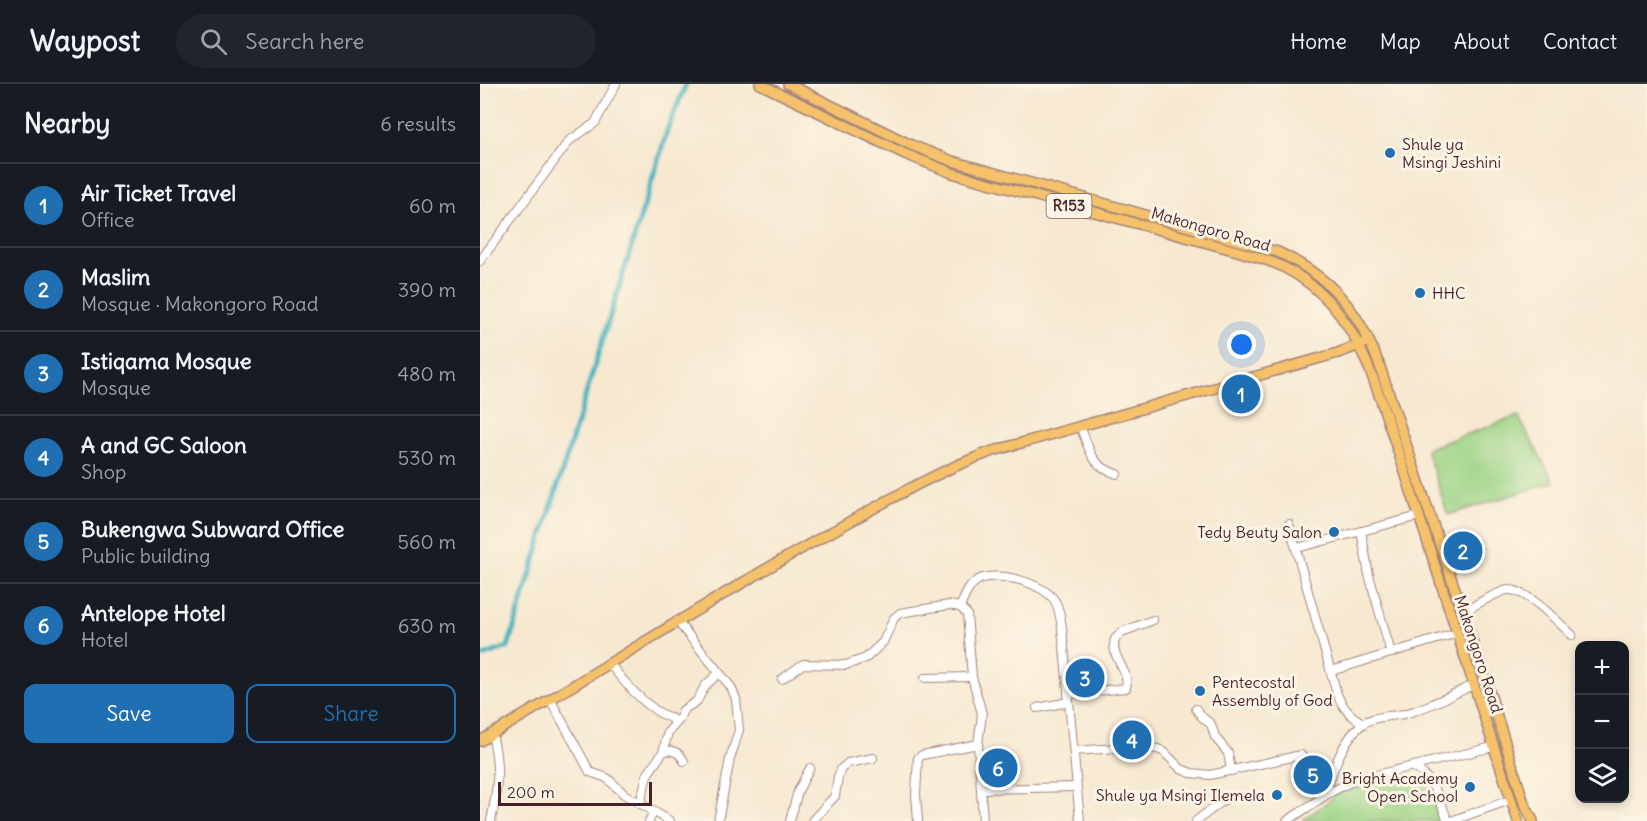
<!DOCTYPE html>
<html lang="en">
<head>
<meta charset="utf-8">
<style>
  :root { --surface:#171b24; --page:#20242c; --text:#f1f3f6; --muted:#9ea1a6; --line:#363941; --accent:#1f6fb2 }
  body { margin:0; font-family:Delius,sans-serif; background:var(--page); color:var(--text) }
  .controls { position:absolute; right:18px; bottom:18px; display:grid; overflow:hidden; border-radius:12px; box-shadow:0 3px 9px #0003 }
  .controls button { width:54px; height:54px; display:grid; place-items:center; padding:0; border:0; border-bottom:2px solid var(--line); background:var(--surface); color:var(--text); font:30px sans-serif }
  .scale { position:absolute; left:18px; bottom:15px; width:154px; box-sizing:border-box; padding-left:6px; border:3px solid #4a1f2b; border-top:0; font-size:16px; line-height:21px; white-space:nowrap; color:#4a1f2b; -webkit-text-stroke:4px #fcf5e5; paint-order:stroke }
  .you { position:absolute; left:762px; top:261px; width:21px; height:21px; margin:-15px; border:4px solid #fff; border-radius:50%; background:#1a73e8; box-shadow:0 0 0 9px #1a73e833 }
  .badge { display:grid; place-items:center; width:39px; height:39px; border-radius:50%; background:var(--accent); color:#fff; font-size:20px; font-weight:700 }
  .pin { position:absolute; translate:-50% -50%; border:3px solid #fff; box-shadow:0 2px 6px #0006 }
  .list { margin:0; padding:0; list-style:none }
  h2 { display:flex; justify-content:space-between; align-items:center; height:78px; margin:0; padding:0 24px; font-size:26px }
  h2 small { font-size:20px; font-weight:400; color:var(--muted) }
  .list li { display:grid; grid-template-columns:39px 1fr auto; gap:18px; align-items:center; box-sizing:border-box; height:84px; padding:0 24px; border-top:2px solid var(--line) }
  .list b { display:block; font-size:22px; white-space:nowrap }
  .list p { margin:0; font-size:20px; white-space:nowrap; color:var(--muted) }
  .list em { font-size:20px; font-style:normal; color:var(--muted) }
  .actions { display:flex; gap:12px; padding:18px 24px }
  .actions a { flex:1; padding:14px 0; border:2px solid var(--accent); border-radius:12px; text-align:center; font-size:21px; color:var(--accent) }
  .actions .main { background:var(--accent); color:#fff }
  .icon { flex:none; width:33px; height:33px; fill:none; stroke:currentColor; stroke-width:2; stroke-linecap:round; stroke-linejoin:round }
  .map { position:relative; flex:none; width:1167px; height:737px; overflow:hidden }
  header { display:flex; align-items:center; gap:36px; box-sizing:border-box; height:84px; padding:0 30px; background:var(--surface); border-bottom:2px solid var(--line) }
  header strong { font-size:28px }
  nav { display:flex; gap:33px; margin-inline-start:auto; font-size:21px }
  .search { width:420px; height:54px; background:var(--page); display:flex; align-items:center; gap:15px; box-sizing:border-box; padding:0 21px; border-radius:33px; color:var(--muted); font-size:22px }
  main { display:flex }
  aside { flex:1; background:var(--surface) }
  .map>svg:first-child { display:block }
  .green { fill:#9cd385; stroke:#737958; stroke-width:1.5 }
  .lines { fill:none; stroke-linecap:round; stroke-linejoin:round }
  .canal { stroke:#43b3bd; stroke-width:5 }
  .minor-casing { stroke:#a0847e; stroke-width:10 }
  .major-casing { stroke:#a0847e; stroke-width:12 }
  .minor { stroke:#fff; stroke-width:8 }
  .major { stroke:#f5c16b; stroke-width:9 }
  .poi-dot { fill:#1f6fb2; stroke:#fcf5e5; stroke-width:2 }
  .labels { text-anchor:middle; stroke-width:6; stroke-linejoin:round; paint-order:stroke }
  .shield { fill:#fcf5e5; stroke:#7f5f63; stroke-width:1.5 }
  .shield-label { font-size:15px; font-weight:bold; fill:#4a1f2b }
  .poi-label { font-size:16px; fill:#4a1f2b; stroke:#fcf5e5; text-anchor:start }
  .street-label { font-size:16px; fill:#4a1f2b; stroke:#fcf5e5 }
</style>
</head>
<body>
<header>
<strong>Waypost</strong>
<div class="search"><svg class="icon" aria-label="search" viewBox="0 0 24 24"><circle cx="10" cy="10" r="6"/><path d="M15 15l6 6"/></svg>Search here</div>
<nav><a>Home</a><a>Map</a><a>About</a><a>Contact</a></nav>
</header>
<main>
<aside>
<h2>Nearby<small>6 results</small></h2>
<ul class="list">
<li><span class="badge">1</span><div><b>Air Ticket Travel</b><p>Office</p></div><em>60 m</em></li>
<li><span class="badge">2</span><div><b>Maslim</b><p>Mosque · Makongoro Road</p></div><em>390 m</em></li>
<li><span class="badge">3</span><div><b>Istiqama Mosque</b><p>Mosque</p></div><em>480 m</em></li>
<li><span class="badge">4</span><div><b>A and GC Saloon</b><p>Shop</p></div><em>530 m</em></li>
<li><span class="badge">5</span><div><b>Bukengwa Subward Office</b><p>Public building</p></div><em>560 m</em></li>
<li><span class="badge">6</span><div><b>Antelope Hotel</b><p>Hotel</p></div><em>630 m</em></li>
</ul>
<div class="actions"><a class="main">Save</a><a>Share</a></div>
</aside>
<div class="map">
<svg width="1167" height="737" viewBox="0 0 1167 737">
  <rect width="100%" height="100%" fill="#fcf5e5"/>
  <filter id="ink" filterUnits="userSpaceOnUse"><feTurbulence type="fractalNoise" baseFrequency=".0167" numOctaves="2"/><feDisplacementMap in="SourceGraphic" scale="12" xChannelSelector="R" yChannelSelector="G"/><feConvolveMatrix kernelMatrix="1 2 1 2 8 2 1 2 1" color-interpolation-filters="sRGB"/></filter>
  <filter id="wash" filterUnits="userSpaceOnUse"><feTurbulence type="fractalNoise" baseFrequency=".008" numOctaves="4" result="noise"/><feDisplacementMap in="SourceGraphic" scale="24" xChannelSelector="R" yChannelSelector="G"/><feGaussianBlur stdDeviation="1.35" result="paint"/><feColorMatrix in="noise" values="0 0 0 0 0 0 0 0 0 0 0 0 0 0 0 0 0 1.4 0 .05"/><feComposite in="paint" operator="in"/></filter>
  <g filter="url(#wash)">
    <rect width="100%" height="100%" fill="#f7e8d0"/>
    <!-- green -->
    <g class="green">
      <polygon points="1038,332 1074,398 968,431 946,365"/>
      <polygon points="923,690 946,700 960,728 962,737 822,737 871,700"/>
    </g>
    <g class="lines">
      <!-- canal -->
      <polyline class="canal" points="0,573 28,563 188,44 206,0"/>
    </g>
  </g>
  <g filter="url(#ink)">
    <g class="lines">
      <defs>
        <g id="minor">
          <polyline points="0,177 89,57 115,39 136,0"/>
          <path d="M600,342C610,365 610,382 637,390"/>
          <path d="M809,440L857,610C863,624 870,632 883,639"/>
          <polyline points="881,447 889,491 911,569"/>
          <polyline points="817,464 939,432"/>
          <path d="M480,523C485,513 488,502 498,496C517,486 564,499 575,517C582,530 582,548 584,563L600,737"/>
          <path d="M982,528C993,523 1018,507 1028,506C1046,504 1080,540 1092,551"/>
          <polyline points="197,537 251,603 256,615 259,646 250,675 238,737"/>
          <path d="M129,579C143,597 160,617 180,629C185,632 191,633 196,638"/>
          <polyline points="851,587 977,549"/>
          <polyline points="445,594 492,593"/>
          <polyline points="302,595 323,580 366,581 386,574 403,558 414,534 420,529 469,521 480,523 487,530 492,593 502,630 498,660 503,737"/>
          <path d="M588,610L646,604C651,587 629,573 635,555L642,548L673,536"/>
          <polyline points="70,615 110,688 127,694 144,710 190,737"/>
          <polyline points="557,624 589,618"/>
          <polyline points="716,625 722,633 731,640 735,653 748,669 751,687"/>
          <polyline points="594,667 652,663 678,665 684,668 701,685 711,689 730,691 821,671 849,709"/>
          <polyline points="183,668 188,648 199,636 203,626 217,617 225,602 239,589"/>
          <path d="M934,683C953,694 960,717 968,737"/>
          <polyline points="501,705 596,703"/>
          <path d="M847,705C853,685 865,652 883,640C894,631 915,633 928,629C951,622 972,611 993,601"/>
          <path d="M160,720L167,691L183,668C192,664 200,669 204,677"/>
          <path d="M11,737C18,704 20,683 12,650"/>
          <polyline points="169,737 173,729"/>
          <polyline points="310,737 318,707 330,684"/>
          <polyline points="332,737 355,712 358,693 361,685 368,679 393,674"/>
          <polyline points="438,737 436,710 438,674 442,671 498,660"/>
          <polyline points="716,737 748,713"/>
          <polyline points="807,737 849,709 875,696 1013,663"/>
          <polyline points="971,737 1030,716"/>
        </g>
        <g id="major">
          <path d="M280,0L425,70L472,89L757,167C773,172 790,176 805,184C878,222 893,296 918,367L1038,737"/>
          <path d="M308,0L429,60L472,77L798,168C852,194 878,225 899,280L1006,597L1044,719L1053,737"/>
          <path d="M0,657C119,588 234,512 355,446C407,417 457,387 513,367L858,269L885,259"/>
        </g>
      </defs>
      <!-- minor casing -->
      <use href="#minor" class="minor-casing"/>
      <!-- major casing -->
      <use href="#major" class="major-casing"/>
      <!-- minor -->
      <use href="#minor" class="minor"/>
      <!-- major -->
      <use href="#major" class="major"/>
    </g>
  </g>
  <!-- markers -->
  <g class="poi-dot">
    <circle cx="910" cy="69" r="6"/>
    <circle cx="940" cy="209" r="6"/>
    <circle cx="854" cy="448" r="6"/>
    <circle cx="720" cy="607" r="6"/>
    <circle cx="990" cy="703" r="6"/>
    <circle cx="797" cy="711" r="6"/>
  </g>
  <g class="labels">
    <!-- shield labels -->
    <rect class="shield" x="566.5" y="110" width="45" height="24" rx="4.5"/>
    <g class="shield-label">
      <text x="589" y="127">R153</text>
    </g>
    <!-- poi labels -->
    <g class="poi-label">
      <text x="922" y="66">Shule ya<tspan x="922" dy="18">Msingi Jeshini</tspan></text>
      <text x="952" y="215">HHC</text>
      <text x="842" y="454" text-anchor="end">Tedy Beuty Salon</text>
      <text x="732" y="604">Pentecostal<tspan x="732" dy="18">Assembly of God</tspan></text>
      <text x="978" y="700" text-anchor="end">Bright Academy<tspan x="978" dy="18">Open School</tspan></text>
      <text x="785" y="717" text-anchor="end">Shule ya Msingi Ilemela</text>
    </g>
    <!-- street labels -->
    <g class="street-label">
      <text transform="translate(731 145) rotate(16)" y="6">Makongoro Road</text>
      <text transform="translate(999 570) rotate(72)" y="6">Makongoro Road</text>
    </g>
  </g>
</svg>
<div class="controls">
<button>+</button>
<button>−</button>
<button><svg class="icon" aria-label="layers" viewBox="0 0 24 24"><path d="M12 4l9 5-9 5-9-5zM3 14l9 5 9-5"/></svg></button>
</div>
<div class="scale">200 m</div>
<div class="you"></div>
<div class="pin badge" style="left:761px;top:310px">1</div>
<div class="pin badge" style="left:983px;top:467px">2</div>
<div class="pin badge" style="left:605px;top:594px">3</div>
<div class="pin badge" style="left:652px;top:656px">4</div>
<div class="pin badge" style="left:833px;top:691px">5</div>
<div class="pin badge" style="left:518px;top:684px">6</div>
</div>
</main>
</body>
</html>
